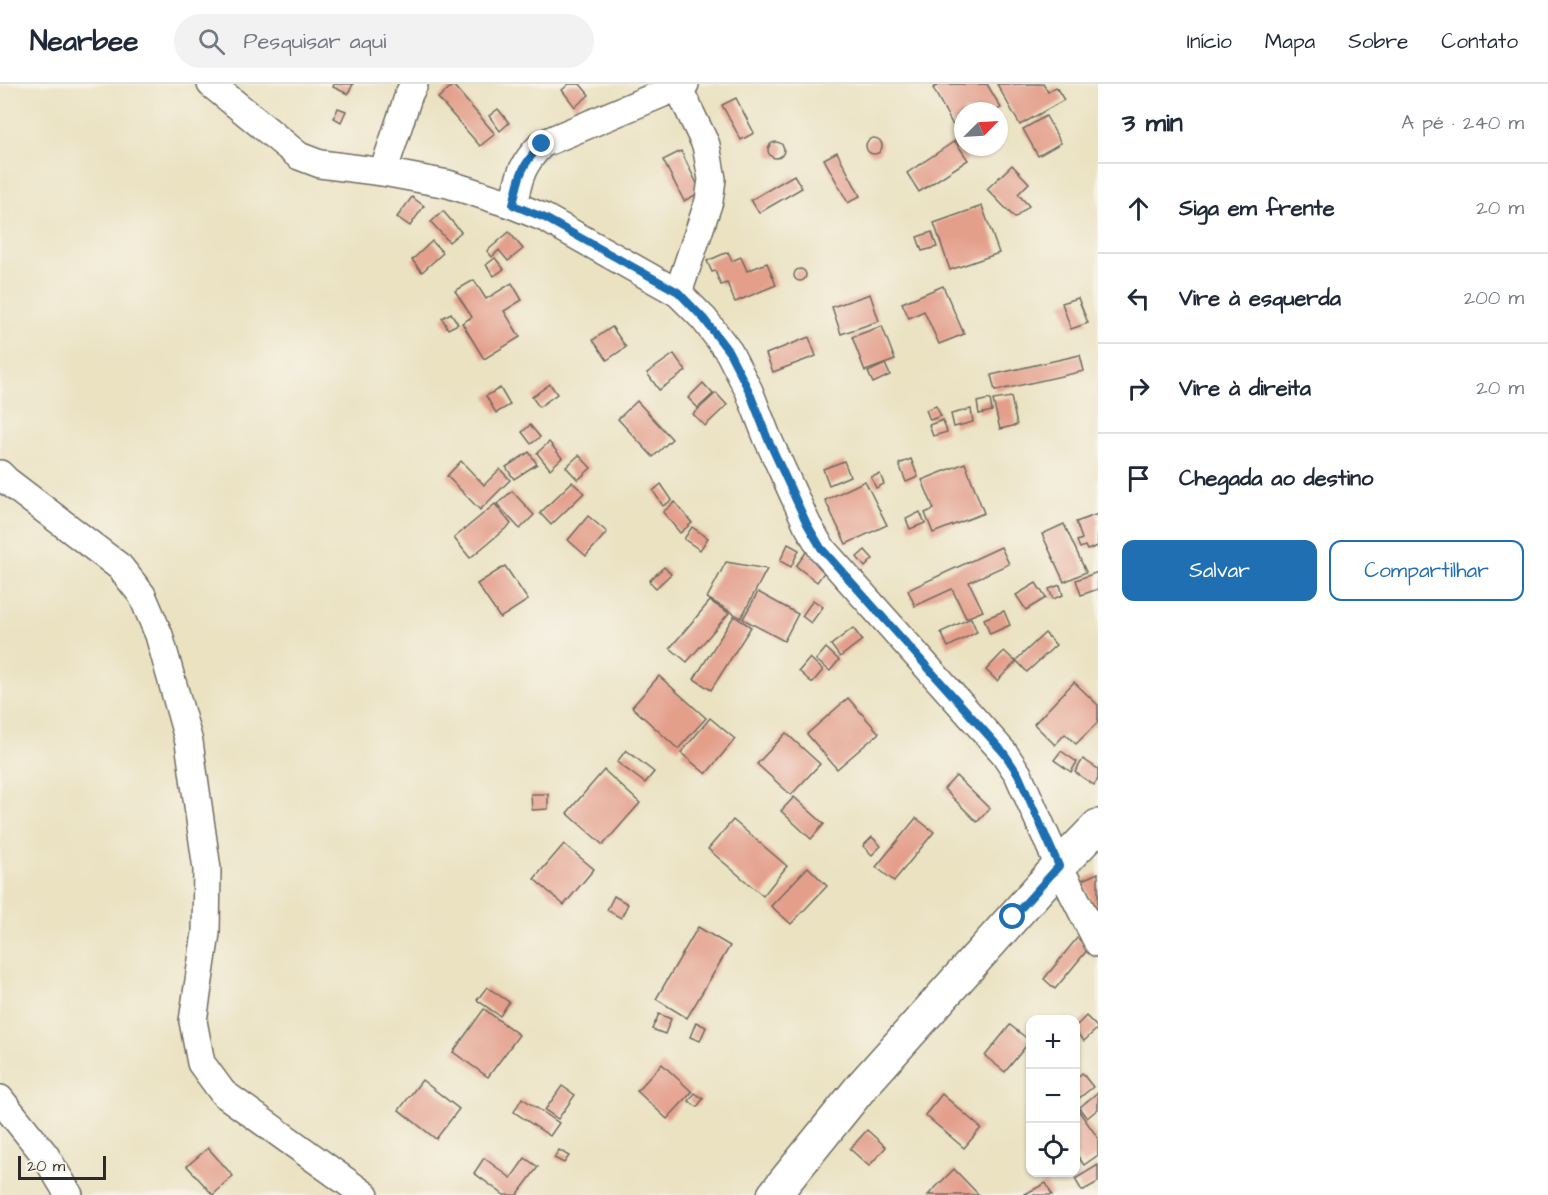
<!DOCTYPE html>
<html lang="pt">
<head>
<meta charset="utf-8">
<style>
  :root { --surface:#fff; --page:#f2f2f3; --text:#1f2937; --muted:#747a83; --line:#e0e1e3; --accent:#1f6fb2 }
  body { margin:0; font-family:"Architects Daughter",sans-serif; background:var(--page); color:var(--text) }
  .controls { position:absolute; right:18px; bottom:18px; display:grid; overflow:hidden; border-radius:12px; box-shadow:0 2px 4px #0004 }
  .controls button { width:54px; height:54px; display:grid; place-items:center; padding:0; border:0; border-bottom:2px solid var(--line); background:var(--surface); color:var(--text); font:30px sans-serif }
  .compass { position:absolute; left:954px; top:18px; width:54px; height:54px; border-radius:50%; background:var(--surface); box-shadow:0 2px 4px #0004; rotate:66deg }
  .scale { position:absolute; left:18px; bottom:15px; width:88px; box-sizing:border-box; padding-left:6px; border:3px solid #2b2b2b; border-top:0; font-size:16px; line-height:21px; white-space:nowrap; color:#2b2b2b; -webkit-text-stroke:4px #f7f3e8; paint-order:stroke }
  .stop { position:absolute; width:18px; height:18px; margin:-14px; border:4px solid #1f6fb2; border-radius:50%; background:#fff }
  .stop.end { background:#1f6fb2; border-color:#fff; box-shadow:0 2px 6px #0008 }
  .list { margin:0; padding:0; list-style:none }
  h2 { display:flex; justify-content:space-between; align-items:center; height:78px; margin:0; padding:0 24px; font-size:26px }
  h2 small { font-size:20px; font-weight:400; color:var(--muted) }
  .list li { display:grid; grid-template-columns:39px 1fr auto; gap:18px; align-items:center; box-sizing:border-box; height:90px; padding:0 24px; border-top:2px solid var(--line) }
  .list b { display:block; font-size:22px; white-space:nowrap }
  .list em { font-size:20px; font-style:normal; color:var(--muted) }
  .actions { display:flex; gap:12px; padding:18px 24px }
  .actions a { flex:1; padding:14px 0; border:2px solid var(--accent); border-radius:12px; text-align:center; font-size:21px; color:var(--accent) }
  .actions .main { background:var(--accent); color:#fff }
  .icon { flex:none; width:33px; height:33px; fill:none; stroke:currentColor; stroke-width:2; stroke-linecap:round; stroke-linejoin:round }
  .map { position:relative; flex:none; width:1098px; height:1111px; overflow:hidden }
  header { display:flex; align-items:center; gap:36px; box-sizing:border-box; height:84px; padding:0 30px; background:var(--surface); border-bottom:2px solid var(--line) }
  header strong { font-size:28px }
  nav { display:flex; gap:33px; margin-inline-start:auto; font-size:21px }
  .search { width:420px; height:54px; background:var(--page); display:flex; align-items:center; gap:15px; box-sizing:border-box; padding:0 21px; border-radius:33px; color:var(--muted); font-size:22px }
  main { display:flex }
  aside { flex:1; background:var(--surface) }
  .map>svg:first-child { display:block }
  .building { fill:#e49f8b }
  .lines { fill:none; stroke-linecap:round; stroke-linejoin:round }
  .street-casing { stroke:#6e6b60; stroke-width:30 }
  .secondary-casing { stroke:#6e6b60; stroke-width:36 }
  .street { stroke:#fff; stroke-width:27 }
  .secondary { stroke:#fff; stroke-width:33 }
  .route { stroke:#1f6fb2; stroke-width:8 }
</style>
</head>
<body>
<header>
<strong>Nearbee</strong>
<div class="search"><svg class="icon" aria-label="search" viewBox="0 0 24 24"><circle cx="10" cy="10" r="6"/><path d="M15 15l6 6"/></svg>Pesquisar aqui</div>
<nav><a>Início</a><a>Mapa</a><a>Sobre</a><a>Contato</a></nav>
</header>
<main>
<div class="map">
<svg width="1098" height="1111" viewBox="0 0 1098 1111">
  <rect width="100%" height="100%" fill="#f7f3e8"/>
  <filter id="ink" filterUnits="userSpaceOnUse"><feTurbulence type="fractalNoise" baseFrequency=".0167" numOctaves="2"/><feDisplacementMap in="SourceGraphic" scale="12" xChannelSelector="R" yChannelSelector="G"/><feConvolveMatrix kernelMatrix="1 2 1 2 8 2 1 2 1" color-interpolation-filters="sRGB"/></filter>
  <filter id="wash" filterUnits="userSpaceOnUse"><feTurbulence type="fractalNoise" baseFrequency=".008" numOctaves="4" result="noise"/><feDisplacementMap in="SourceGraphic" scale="24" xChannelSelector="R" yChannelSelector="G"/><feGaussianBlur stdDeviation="1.35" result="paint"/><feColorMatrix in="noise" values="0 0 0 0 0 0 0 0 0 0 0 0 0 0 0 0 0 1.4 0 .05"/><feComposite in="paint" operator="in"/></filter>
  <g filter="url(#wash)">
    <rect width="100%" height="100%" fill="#ebe2c2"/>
    <g id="blocks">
      <!-- building -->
      <g class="building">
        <polygon points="334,0 353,0 348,10 333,3"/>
        <polygon points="569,0 580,0 589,11 575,23 562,6"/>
        <polygon points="940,0 987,0 1001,24 995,27 963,27 963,45 957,49 933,4"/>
        <polygon points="997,0 1043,0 1048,8 1056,3 1064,16 1020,41"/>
        <polygon points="453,1 495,50 480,62 438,14"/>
        <polygon points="736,14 754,49 741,56 722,21"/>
        <polygon points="338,24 346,27 341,38 334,34"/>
        <polygon points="498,25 509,39 500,47 489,32"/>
        <polygon points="1046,32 1061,59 1038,72 1023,45"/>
        <circle cx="874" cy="62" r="8"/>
        <polygon points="955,57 968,76 919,108 907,89"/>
        <circle cx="776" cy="66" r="8"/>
        <polygon points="681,67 701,108 684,117 663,76"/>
        <polygon points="837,68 860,112 848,119 824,75"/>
        <polygon points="1012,81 1029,99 1018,110 1029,122 1015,134 987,105"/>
        <polygon points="794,91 802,104 759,129 751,116"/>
        <polygon points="412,113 424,122 410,142 397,133"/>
        <polygon points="982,122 999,169 950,186 934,139"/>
        <polygon points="443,127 461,148 449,158 431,138"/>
        <polygon points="509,148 523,165 508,177 499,166 492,173 487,167"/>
        <polygon points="932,148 937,163 922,167 917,153"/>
        <polygon points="432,157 443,169 422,188 412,176"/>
        <polygon points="728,168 732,177 741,173 747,187 767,179 776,201 735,218 727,199 721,201 715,187 712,188 707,177"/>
        <polygon points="495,174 504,185 494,192 486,181"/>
        <circle cx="800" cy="191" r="6"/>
        <polygon points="474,196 486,215 512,199 522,216 504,227 520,253 484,275 462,239 472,233 455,207"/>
        <polygon points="943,202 964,250 939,260 924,227 909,234 902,219"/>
        <polygon points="870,210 879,237 841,250 832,223"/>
        <polygon points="1078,214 1088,239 1071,245 1062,219"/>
        <polygon points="451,229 458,240 448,245 442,234"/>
        <polygon points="882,242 895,276 865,287 852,253"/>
        <polygon points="612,243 626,263 607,276 593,256"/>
        <polygon points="809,253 816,272 773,288 766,270"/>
        <polygon points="674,270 686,287 659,306 647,289"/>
        <polygon points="1080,271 1084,287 995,307 991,291"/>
        <polygon points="885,280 890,291 873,299 868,288"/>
        <polygon points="703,299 713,310 698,324 688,314"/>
        <polygon points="550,300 557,310 539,323 532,313"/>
        <polygon points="500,304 510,321 496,329 486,312"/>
        <polygon points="716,309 727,321 705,342 693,330"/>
        <polygon points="1011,313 1017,341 1000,345 993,316"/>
        <polygon points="990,315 992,327 979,330 977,318"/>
        <polygon points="637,317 672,355 653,373 618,335"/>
        <polygon points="936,322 941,332 930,336 926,326"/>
        <polygon points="971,325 973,338 954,343 951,330"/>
        <polygon points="943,336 947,348 933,352 929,341"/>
        <polygon points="530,341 540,353 531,360 522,348"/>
        <polygon points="549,358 562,374 550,385 537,369"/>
        <polygon points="529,368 537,380 514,395 506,383"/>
        <polygon points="579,371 591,384 578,396 566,383"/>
        <polygon points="911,375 918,393 906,398 899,380"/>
        <polygon points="461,377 484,401 500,385 510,396 480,426 447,392"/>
        <polygon points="844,377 850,392 829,401 823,385"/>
        <polygon points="965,379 984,429 933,449 925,429 934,425 922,396"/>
        <polygon points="880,390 884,400 876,404 871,393"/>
        <polygon points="865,397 887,441 846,460 825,416"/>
        <polygon points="572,398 584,409 551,441 540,429"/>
        <polygon points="661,400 672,416 663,422 653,407"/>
        <polygon points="512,407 534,431 520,445 497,420"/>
        <polygon points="675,418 692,439 680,449 663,428"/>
        <polygon points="495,420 511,440 470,474 454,454"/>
        <polygon points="920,428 925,439 910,445 906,435"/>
        <polygon points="1098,430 1098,462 1087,466 1085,462 1080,464 1077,457 1082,455 1076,438"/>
        <polygon points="588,432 607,448 586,472 568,456"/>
        <polygon points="1064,440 1086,488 1064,498 1042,450"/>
        <polygon points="692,443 708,454 700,466 684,455"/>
        <polygon points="788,460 799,466 791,483 780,477"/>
        <polygon points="1001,463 1009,480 969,498 983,527 966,534 952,505 915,522 908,506"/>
        <polygon points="865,466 873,475 865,483 857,473"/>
        <polygon points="807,467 828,483 817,498 796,482"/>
        <polygon points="726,478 767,485 741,534 707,514"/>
        <polygon points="505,482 528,516 500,534 477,500"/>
        <polygon points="664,483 671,490 656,504 649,497"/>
        <polygon points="1098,488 1098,505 1081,511 1076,496"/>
        <polygon points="1036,499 1046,514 1026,526 1016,511"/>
        <polygon points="1060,501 1063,511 1053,515 1049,505"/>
        <polygon points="758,508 798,530 784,557 743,535"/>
        <polygon points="813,516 823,523 811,539 802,532"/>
        <polygon points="710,517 729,529 687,578 670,564"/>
        <polygon points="1004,527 1010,541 990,550 984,535"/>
        <polygon points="734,532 751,543 711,606 694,595"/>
        <polygon points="971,534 977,548 948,563 941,548"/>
        <polygon points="853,544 862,556 840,573 831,561"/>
        <polygon points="1045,549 1056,561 1027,588 1016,576"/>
        <polygon points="826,564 839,576 830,587 816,576"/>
        <polygon points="1004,567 1016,578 997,597 986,586"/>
        <polygon points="810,574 823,586 812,599 799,587"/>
        <polygon points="659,592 706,634 678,665 632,623"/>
        <polygon points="1074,598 1098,621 1098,638 1076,660 1065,650 1055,661 1034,640"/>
        <polygon points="848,614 879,649 837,685 807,650"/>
        <polygon points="710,634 735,655 706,690 681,669"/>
        <polygon points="786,649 820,680 791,711 757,680"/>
        <polygon points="626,666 654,688 645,699 617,678"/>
        <polygon points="1061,667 1077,678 1071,688 1054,676"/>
        <polygon points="1083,675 1098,685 1098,695 1094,701 1075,688"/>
        <polygon points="604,686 640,719 603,761 567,729"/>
        <polygon points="956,692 990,725 977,738 944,705"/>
        <polygon points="531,710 548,710 548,725 532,726"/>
        <polygon points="794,713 824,740 811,755 781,727"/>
        <polygon points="916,734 934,748 894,797 876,783"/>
        <polygon points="733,736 787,782 763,812 708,765"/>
        <polygon points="872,753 881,762 872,771 863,762"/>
        <polygon points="564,760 594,785 564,821 534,795"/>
        <polygon points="808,783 827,802 791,840 771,822"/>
        <polygon points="1098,789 1098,834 1082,796"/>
        <polygon points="614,812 628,820 621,834 607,826"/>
        <polygon points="698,843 730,862 687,934 656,915"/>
        <polygon points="1077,854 1089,864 1055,905 1044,895"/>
        <polygon points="487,903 509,918 500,932 477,916"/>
        <polygon points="484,925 519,951 488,993 453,968"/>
        <polygon points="659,930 671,935 665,950 652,945"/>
        <polygon points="1086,932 1098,944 1084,957 1076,948 1076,942"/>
        <polygon points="696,938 706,943 700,957 690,953"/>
        <polygon points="1010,941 1030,957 1005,988 985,972"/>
        <polygon points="662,980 692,1008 667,1035 637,1007"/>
        <polygon points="1082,989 1093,1003 1078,1015 1076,1011 1076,995"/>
        <polygon points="422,996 459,1025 436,1055 399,1026"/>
        <polygon points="562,1002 575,1011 558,1035 545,1026"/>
        <polygon points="1098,1008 1098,1025 1087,1034 1079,1024"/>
        <polygon points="695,1009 703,1015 697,1023 689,1017"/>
        <polygon points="942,1010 981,1044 964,1064 925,1031"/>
        <polygon points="522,1014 559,1039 550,1052 514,1028"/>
        <polygon points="1076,1023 1098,1054 1098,1071 1084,1081 1076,1070"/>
        <polygon points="867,1046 886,1063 869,1082 850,1065"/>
        <polygon points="208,1064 233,1092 213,1111 187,1082"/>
        <polygon points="559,1066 569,1072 564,1079 554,1074"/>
        <polygon points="484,1074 511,1094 525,1074 538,1083 517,1111 504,1111 474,1089"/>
        <polygon points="1098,1081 1098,1098 1082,1107 1075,1095"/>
        <polygon points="954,1085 979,1111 928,1111"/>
        <polygon points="1046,1099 1052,1111 1023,1111"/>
      </g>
    </g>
  </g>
  <g filter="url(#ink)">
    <use href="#blocks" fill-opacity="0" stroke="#6e6b60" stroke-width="1.5"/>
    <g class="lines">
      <defs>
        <g id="street">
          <polyline points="211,0 299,72 320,80 383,88 448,100 513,121 545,134 678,209 704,235 729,268 749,307 767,353 807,440 821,464 1004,669 1018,690 1059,782 1098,859"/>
          <polyline points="678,3 706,61 712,95 709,117 678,209"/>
          <polyline points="383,88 409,10 414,0"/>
          <path d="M513,121C519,93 521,81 542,60L685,0"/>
          <polyline points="0,390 7,397 120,483 142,511 159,551 189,658 207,785 206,849 193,937 201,979 223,1009 365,1111"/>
          <polyline points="0,1015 45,1071 69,1111"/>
        </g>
        <polyline id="secondary" points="774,1111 862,1002 1059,782 1098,742"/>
      </defs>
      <!-- street casing -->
      <use href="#street" class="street-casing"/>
      <!-- secondary casing -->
      <use href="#secondary" class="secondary-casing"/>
      <!-- street -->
      <use href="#street" class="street"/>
      <!-- secondary -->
      <use href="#secondary" class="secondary"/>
    </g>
  </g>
  <g class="lines" filter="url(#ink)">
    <!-- route -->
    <path class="route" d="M542,60C521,81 519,93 513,121L545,134L678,208L704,235L729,268L749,307L767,353L807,440L821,464L1004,669L1018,690L1059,782L1013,833"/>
  </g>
</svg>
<div class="controls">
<button>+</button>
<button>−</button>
<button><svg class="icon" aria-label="locate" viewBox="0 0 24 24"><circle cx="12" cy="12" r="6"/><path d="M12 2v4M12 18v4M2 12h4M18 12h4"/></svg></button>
</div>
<svg class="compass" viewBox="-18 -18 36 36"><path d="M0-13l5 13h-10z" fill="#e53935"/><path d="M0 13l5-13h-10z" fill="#747a83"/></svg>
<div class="scale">20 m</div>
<div class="stop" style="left:1013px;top:833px"></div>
<div class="stop end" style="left:542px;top:60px"></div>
</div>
<aside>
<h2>3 min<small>A pé · 240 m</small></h2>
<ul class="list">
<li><svg class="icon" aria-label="ahead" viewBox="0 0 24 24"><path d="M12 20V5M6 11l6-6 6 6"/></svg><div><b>Siga em frente</b></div><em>20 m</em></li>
<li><svg class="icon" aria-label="left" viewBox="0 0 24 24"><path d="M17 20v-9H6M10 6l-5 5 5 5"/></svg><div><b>Vire à esquerda</b></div><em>200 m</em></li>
<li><svg class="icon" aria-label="right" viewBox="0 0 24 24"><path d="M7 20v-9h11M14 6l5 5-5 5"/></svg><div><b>Vire à direita</b></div><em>20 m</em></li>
<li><svg class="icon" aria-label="arrive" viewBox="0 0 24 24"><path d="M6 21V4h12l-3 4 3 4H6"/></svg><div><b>Chegada ao destino</b></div></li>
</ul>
<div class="actions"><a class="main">Salvar</a><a>Compartilhar</a></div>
</aside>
</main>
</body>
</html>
